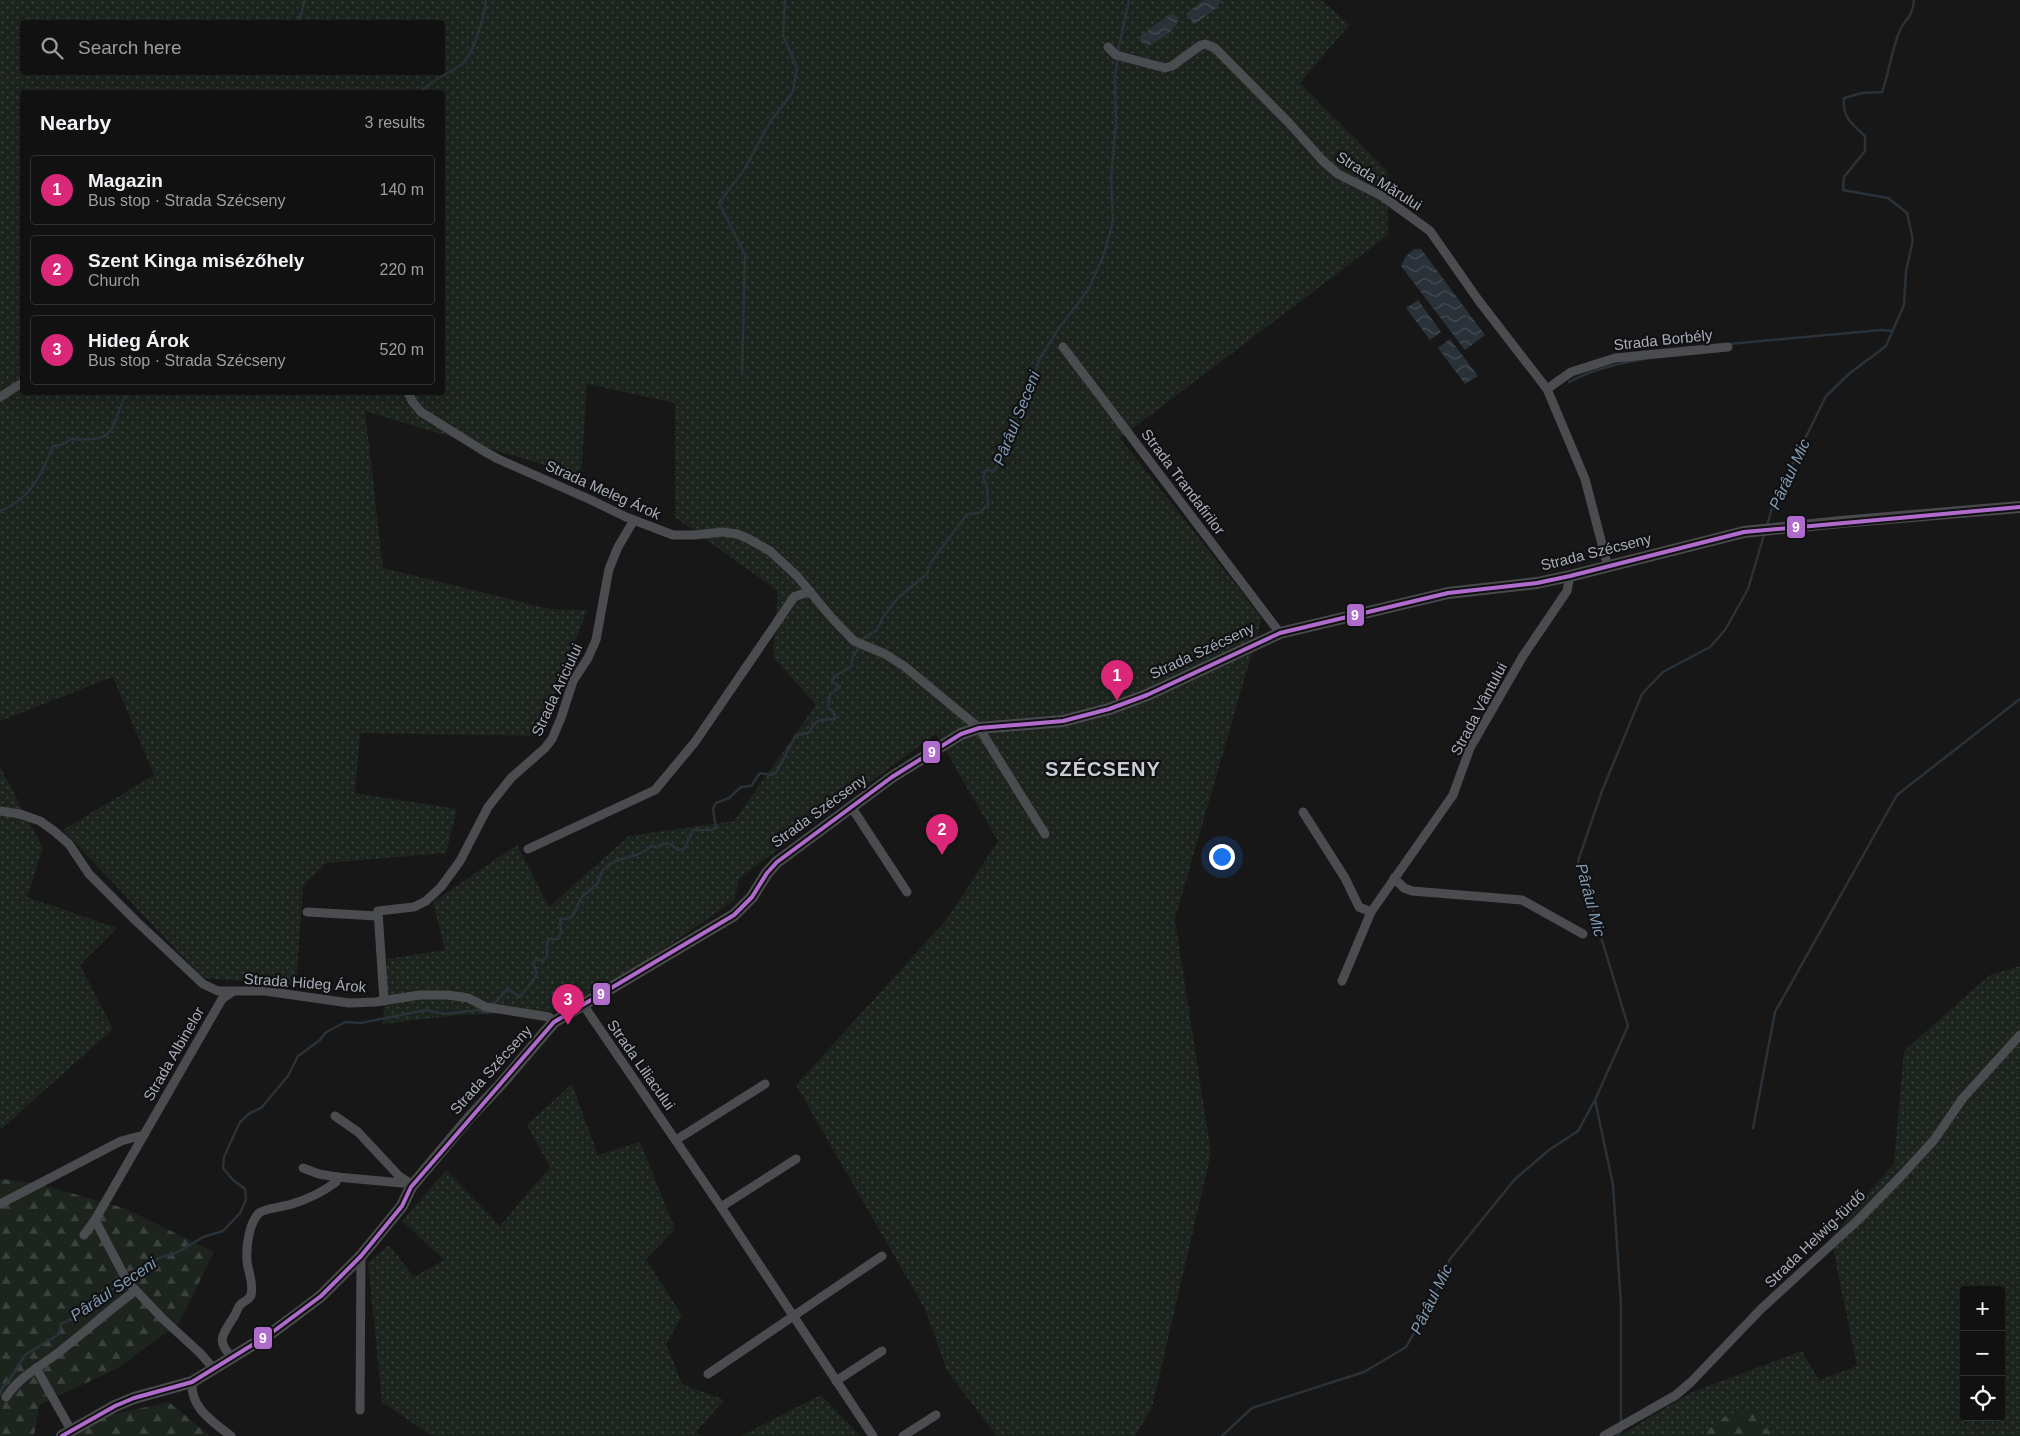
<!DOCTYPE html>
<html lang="en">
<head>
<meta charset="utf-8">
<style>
  :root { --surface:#111; --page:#1a1a1a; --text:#f1f3f6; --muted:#9c9d9f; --line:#303131; --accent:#db2777 }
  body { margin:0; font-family:Helvetica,sans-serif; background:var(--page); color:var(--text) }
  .controls { position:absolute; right:15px; bottom:15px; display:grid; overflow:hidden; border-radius:5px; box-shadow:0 5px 20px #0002 }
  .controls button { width:45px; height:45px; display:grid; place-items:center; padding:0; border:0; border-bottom:1px solid var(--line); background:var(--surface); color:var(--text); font:25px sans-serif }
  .you { position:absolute; left:1221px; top:856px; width:18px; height:18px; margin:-12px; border:4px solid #fff; border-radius:50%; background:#1a73e8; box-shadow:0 0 0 8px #1a73e833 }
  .badge { display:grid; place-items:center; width:32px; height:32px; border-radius:50%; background:var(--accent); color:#fff; font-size:16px; font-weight:700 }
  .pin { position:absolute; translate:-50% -41px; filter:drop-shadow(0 1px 2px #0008) }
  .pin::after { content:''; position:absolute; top:26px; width:18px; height:15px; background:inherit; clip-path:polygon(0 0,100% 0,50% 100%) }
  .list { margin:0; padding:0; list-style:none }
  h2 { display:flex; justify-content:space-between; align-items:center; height:65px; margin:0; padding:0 20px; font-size:21px }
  h2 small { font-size:16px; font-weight:400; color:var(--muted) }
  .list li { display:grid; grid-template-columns:32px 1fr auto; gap:15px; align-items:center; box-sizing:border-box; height:70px; margin:0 10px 10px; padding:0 10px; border:1px solid var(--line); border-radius:5px }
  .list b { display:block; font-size:19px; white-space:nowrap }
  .list p { margin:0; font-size:16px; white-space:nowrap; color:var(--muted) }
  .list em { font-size:16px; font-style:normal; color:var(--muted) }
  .icon { flex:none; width:28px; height:28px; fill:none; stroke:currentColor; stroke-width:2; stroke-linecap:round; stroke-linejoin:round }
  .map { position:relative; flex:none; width:2020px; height:1436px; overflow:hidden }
  .search { position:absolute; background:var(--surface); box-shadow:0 5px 20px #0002; left:20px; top:20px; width:425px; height:55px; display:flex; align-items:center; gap:12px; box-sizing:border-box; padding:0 18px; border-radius:5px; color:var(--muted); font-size:19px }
  .panel { position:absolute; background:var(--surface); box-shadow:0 5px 20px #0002; left:20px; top:90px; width:425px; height:305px; border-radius:5px }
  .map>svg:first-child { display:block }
  .grass { fill:url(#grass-dots); fill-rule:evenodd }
  .forest { fill:url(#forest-firs) }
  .water { fill:url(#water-waves) }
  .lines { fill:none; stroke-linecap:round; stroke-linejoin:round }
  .stream { stroke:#2a3239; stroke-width:2.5 }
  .street { stroke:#4b4c50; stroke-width:9 }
  .secondary { stroke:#4a4a4e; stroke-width:12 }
  .bus-1-casing { stroke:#111113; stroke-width:8 }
  .bus-1 { stroke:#b06ccc; stroke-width:4 }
  .labels { text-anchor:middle; stroke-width:4.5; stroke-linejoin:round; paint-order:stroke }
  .street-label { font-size:15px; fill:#a8adb8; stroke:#111113 }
  .water-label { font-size:16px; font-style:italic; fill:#7f9bb3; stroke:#111113 }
  .district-label { font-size:20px; font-weight:bold; letter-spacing:1px; fill:#c9ccd4; stroke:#111113 }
  .line-badge { stroke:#111113; stroke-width:2 }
  .badge-label { font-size:14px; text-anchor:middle; font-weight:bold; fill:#fff }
</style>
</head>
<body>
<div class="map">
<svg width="2020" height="1436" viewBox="0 0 2020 1436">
  <defs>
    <pattern id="grass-dots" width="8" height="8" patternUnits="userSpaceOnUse" patternTransform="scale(1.25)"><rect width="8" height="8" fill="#1d241e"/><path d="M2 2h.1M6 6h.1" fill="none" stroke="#3b413d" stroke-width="1.8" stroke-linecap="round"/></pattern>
    <pattern id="forest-firs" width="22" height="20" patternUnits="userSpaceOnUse" patternTransform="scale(1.25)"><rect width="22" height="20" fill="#1d241e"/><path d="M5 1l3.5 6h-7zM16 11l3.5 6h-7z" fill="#3b413d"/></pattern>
    <pattern id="water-waves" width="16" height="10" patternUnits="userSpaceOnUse" patternTransform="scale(1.25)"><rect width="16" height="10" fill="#2a3239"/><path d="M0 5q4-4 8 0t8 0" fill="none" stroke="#464d54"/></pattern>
  </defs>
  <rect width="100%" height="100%" fill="#171717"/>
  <!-- grass -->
  <g class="grass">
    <path d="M0,0H1322L1349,25L1300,83L1387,171L1388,235L1120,438L1262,618L1175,919L1211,1153L1152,1408L1135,1436H997L947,1371L925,1309L796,1085L947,919L998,841L936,734L739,878L735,900L652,957L563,1011L459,1015L383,1024L387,959L445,950L433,902L517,845L549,907L629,836L734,821L816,705L773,657L778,591L675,517V403L587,384L581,476L365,411L383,568L550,609L587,610L539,736L360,733L355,793L457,809L446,853L326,863L303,886L296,985L203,978L63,830L154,775L113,677L0,721ZM22,22H442V72H22ZM22,92H442V392H22Z"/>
    <polygon points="0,767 43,848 27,897 117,928 80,965 113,1029 0,1130"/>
    <path d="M2020,966V1436H1619L1690,1393L1802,1351L1819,1380L1857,1366L1831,1238L1894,1163L1904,1051L1990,975ZM1964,1290H2001V1417H1964Z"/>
    <polygon points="572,1084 598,1155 640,1142 675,1229 646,1259 682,1316 666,1344 682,1384 724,1400 696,1432 701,1436 432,1436 382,1402 368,1263 389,1245 414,1277 444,1260 402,1221 446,1170 500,1226 550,1167 527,1125"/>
    <polygon points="821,1395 860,1436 741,1436"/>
  </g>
  <!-- forest -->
  <g class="forest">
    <polygon points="0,1179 35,1183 124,1208 214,1252 179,1323 118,1368 39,1405 34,1436 0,1436"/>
    <polygon points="169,1402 210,1436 69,1436 100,1417"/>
    <polygon points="1755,1408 1761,1426 1779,1436 1700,1436 1727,1415"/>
  </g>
  <!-- water -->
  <g class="water">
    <polygon points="1203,0 1222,0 1215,9 1195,24 1186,14"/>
    <path d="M1170,14L1175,15L1178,22C1172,33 1159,41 1147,46L1139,40L1141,35Z"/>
    <polygon points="1414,249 1421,249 1485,335 1465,350 1401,266 1406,256"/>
    <polygon points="1418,300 1441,332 1430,340 1406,308"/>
    <polygon points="1450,339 1478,376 1465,384 1438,348"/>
  </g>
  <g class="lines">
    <!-- stream -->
    <g class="stream">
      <polyline points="299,21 305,0"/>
      <path d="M420,92C432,80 448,74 462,64C473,55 485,15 486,0"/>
      <polyline points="1729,344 1881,330 1892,331"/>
      <polyline points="742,375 745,255 719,203 744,170 770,122 793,92 797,68 783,35 785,0"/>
      <path d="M1569,382C1591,370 1620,363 1644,359"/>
      <path d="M0,511C30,500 42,474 53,446L64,444L71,439C119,443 109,429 127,392"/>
      <path d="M1767,525L1774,502L1826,396L1850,373L1886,346L1904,305L1906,271L1913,240L1907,213L1888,198L1843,190L1844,177L1865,151V136C1852,124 1842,117 1844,98L1862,93L1882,92C1889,73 1891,54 1898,35C1903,19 1912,21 1914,0"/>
      <path d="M492,1006L508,989L520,997C526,988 533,983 537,973L533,963L536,959L543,961L547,957V942L550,939H558L561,932L560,919C576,920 575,910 580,900C584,893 592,889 597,884C599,881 600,877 601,873C611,855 639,860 651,846L658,847L664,843L670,844L678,850L684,849L693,830H711L716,828L713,809L716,803L729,798L741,787L751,786L760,773L772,775L776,773L796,735L809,733C815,719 821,719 835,719L834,712L828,708L830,694L840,687L832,681L835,676L852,666V659L863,639L877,630L883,617L899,597L927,574L930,564L967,514L979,513L988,505L987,486L983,478L986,470L994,471L997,467L998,457L1020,401L1029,392L1039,360L1059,328L1088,290L1103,257L1113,222L1111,179L1116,124L1115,77L1119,46L1129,0"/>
      <polyline points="1595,1100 1613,1185 1621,1305 1621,1421"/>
      <polyline points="1753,1128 1775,1012 1897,795 2020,699"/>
      <polyline points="0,1394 2,1388 8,1382 25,1355 59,1334 61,1324 86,1311 119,1284 159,1258 178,1252 203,1237 223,1231 240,1213 246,1200 245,1189 233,1180 223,1168 224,1157 240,1122 250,1113 261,1108 288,1076 298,1056 320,1040 325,1033 345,1022 361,1023 426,1010 445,1014 478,1010 488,1013 490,1011"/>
      <polyline points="1222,1436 1252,1408 1364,1372 1406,1347 1431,1303 1450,1259 1515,1179 1549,1150 1578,1131 1595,1100 1628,1026 1578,861 1602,791 1642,694 1663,672 1710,647 1725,630 1748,589 1764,535"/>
      <polyline points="1617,1436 1621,1431"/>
    </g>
    <!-- street -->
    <g class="street">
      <polyline points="1108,47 1116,55 1165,68 1172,66 1201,45 1205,44 1215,48 1290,124 1323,161 1338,174 1382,196 1430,231 1479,301 1547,389 1585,479 1608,567"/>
      <polyline points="1063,347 1280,633"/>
      <polyline points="1547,389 1571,372 1615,358 1728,347"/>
      <polyline points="408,392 412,401 421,412 482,450 498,459 591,500 626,517 673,535 694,535 723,532 737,534 747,538 770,551 797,576 831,617 854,641 885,654 904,666 979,728 1045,834"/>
      <polyline points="0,397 22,383"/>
      <polyline points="852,808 907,892"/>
      <polyline points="0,811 20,814 40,821 54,831 69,844 89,874 134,919 203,984 218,991 265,991 349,1003 375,1002 420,995 448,995 468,998 486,1007 549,1017 554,1022"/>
      <polyline points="1303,812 1345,878 1359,907 1371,912"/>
      <polyline points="528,849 655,790 695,742 794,597 810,591"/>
      <polyline points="1394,878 1404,888 1412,891 1522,900 1583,934"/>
      <polyline points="307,912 377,916"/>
      <polyline points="1342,981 1371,912 1453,795 1470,748 1523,656 1567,591 1570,576"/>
      <polyline points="384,1001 378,911 414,907 426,901 441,887 460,861 488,807 511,778 545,748 552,739 561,718 573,681 588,658 596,640 609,569 618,547 634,520"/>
      <polyline points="584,1006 721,1207 873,1436"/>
      <polyline points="335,1116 358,1132 399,1176 409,1183"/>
      <polyline points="676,1140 765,1084"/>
      <polyline points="303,1168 319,1174 337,1177"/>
      <polyline points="0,1204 121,1141 144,1135"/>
      <polyline points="721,1207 796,1159"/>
      <polyline points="95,1220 127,1281 163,1319 200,1353 214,1369"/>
      <polyline points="84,1235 95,1220 222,999 232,992"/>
      <path d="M232,1357C216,1341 222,1336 233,1318C236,1314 237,1309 240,1305C244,1300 249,1301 251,1295C254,1282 248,1272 247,1261C246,1246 249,1223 259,1213C265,1208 283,1207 292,1204C308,1199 323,1192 336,1182L337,1177L402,1183L409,1182"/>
      <polyline points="36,1368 71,1430"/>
      <polyline points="708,1374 882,1256"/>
      <polyline points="836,1381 882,1351"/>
      <path d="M192,1382C190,1408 213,1422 231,1436"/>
      <path d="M6,1397C20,1376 40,1367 59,1352C85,1332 109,1310 135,1291"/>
      <polyline points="360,1410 361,1256"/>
      <polyline points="903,1436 936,1415"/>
      <polyline points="1604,1436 1676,1395 1691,1382 1761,1309 1858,1220 1902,1175 1934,1140 1963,1098 2020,1035"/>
    </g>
    <!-- secondary -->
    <polyline class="secondary" points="62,1436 115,1406 134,1398 192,1382 270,1334 300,1312 321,1296 361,1256 402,1206 411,1187 469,1118 501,1084 554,1022 734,915 752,897 767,873 777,862 892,777 961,734 979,728 1063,721 1109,709 1147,695 1280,633 1448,593 1537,583 1570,576 1744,532 1841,522 2020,507"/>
    <defs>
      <polyline id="bus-1" points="62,1436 115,1406 134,1398 192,1382 270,1334 321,1296 361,1256 402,1206 411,1187 554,1022 734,915 752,897 767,873 777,862 892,777 961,734 979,728 1063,721 1109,709 1147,695 1280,633 1448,593 1537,583 1570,576 1744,532 2020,507"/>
    </defs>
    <!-- bus-1 casing -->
    <use href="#bus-1" class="bus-1-casing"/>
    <!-- bus-1 -->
    <use href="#bus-1" class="bus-1"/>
  </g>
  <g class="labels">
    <!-- street labels -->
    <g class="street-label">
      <text transform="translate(1379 181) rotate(32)" y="5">Strada Mărului</text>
      <text transform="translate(1663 340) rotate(-6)" y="5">Strada Borbély</text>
      <text transform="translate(1183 482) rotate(53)" y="5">Strada Trandafirilor</text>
      <text transform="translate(603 490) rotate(24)" y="5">Strada Meleg Árok</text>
      <text transform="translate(1596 552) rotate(-14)" y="5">Strada Szécseny</text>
      <text transform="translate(1202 651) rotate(-25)" y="5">Strada Szécseny</text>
      <text transform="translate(557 690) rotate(-65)" y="5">Strada Ariciului</text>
      <text transform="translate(1479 709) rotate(-62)" y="5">Strada Vântului</text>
      <text transform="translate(819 811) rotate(-36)" y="5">Strada Szécseny</text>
      <text transform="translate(305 983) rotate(4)" y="5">Strada Hideg Árok</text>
      <text transform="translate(174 1054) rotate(-60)" y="5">Strada Albinelor</text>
      <text transform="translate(641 1065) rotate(55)" y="5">Strada Liliacului</text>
      <text transform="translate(491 1070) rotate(-48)" y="5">Strada Szécseny</text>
      <text transform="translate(1815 1239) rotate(-44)" y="5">Strada Helwig-fürdő</text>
    </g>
    <!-- water labels -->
    <g class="water-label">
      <text transform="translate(1016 418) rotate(-68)" y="6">Pârâul Seceni</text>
      <text transform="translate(1789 474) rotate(-65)" y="6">Pârâul Mic</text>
      <text transform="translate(1591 900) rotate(75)" y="6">Pârâul Mic</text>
      <text transform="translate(113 1289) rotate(-34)" y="6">Pârâul Seceni</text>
      <text transform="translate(1431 1299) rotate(-64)" y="6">Pârâul Mic</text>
    </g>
    <!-- district labels -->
    <g class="district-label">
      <text x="1103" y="776">SZÉCSENY</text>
    </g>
  </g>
  <g class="line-badge">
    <rect x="1786" y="515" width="20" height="24" rx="5" fill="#b06ccc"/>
    <rect x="1346" y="603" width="19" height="24" rx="5" fill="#b06ccc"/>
    <rect x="922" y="740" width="19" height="24" rx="5" fill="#b06ccc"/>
    <rect x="592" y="982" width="19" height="24" rx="5" fill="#b06ccc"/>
    <rect x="253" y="1326" width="20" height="24" rx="5" fill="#b06ccc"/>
  </g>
  <g class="badge-label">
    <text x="1796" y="532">9</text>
    <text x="1355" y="620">9</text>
    <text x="932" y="757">9</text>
    <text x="601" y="999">9</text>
    <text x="263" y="1343">9</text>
  </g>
</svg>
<div class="controls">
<button>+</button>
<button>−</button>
<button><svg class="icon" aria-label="locate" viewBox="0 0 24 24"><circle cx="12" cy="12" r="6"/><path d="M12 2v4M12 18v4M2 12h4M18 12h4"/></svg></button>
</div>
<div class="you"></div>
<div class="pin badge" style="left:1117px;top:701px">1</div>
<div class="pin badge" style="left:942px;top:855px">2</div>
<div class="pin badge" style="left:568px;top:1025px">3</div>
<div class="search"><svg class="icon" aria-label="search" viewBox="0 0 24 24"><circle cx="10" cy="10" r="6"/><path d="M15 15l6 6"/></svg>Search here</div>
<section class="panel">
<h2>Nearby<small>3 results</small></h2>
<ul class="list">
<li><span class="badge">1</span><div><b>Magazin</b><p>Bus stop · Strada Szécseny</p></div><em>140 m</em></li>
<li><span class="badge">2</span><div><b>Szent Kinga misézőhely</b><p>Church</p></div><em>220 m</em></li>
<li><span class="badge">3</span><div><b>Hideg Árok</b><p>Bus stop · Strada Szécseny</p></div><em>520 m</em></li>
</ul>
</section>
</div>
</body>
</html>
